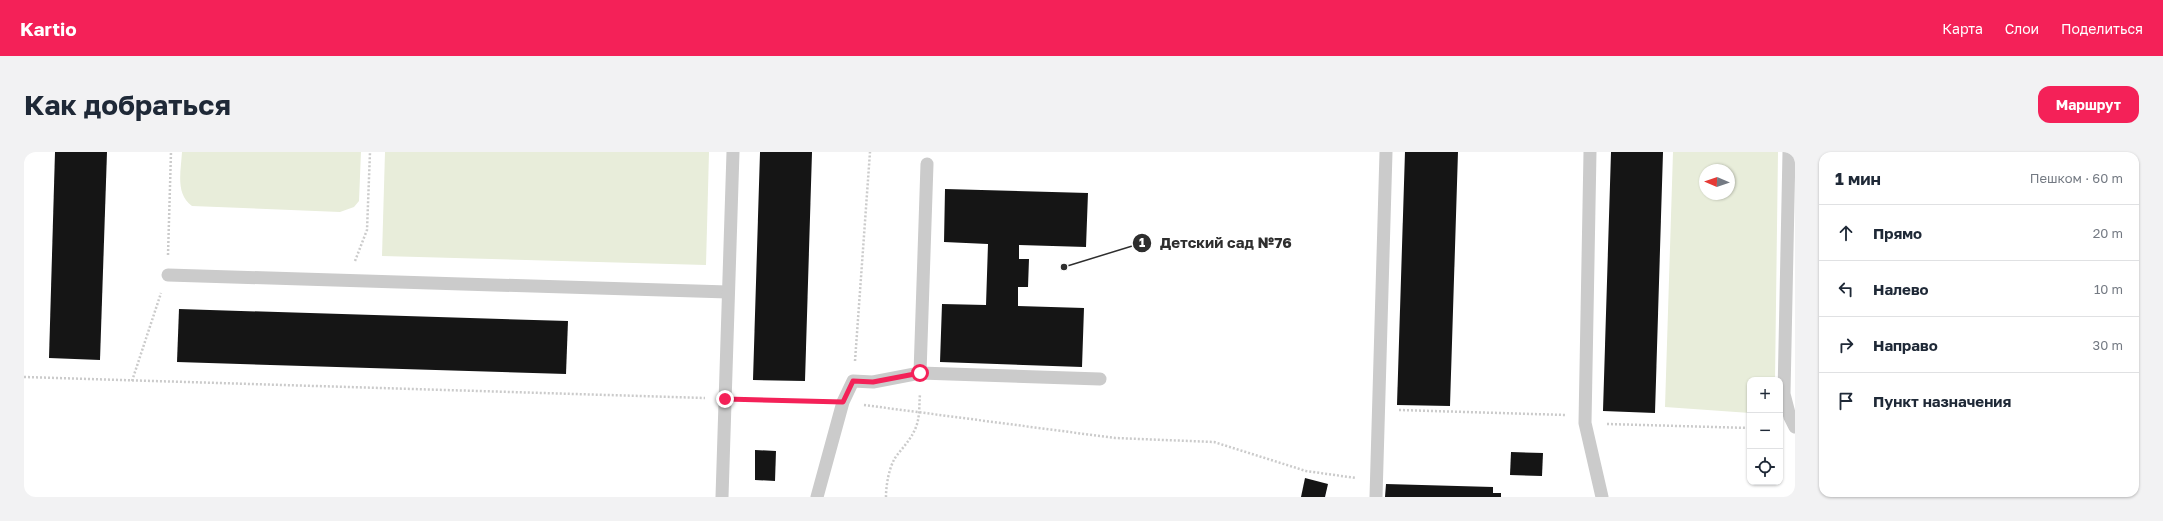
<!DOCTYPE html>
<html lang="ru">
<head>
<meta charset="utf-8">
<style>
  :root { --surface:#fff; --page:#f2f2f3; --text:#1f2937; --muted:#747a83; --line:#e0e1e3; --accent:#f42158 }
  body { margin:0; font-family:"Golos Text",sans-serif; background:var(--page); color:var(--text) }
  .controls { position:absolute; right:12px; bottom:12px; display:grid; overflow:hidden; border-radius:8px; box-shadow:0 1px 3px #0004 }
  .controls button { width:36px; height:36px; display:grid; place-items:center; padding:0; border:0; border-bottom:1px solid var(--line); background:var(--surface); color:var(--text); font:20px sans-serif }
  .compass { position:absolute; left:1675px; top:12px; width:36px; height:36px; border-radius:50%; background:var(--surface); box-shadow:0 1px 3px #0004; rotate:272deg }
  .stop { position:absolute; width:12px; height:12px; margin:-9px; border:3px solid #f42158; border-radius:50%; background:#fff }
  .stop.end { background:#f42158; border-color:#fff; box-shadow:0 1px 4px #0008 }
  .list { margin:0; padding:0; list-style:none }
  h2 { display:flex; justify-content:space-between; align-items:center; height:52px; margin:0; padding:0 16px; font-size:17px }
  h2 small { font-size:13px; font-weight:400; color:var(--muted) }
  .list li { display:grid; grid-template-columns:26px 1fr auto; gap:12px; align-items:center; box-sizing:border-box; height:56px; padding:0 16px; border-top:1px solid var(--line) }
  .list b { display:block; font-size:15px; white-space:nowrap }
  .list em { font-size:13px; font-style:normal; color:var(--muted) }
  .icon { flex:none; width:22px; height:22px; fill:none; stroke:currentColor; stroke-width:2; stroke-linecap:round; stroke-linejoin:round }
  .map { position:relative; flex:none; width:1771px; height:345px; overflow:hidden; border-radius:12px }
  header { display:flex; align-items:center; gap:24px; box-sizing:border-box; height:56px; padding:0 20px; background:var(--accent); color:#fff }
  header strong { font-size:19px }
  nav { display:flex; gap:22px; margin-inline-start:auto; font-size:14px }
  .intro { display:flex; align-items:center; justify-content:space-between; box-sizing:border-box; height:96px; padding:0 24px }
  h1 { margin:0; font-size:28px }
  .button { padding:10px 18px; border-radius:12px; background:var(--accent); color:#fff; font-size:14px; font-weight:700 }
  main { display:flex; gap:24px; padding:0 24px }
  aside { flex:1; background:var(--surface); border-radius:12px; box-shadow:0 1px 3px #0004 }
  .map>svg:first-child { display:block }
  .green { fill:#e8edda; fill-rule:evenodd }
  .building { fill:#151515 }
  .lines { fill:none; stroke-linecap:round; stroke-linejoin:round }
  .path { stroke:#cbcbcb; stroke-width:2.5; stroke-dasharray:2 2; stroke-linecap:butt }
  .lane { stroke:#cbcbcb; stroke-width:13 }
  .route { stroke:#f42158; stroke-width:5 }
  .leader { fill:none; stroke:#2e2e2e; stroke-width:1.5 }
  .callout-dot { fill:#2e2e2e; stroke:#fff; stroke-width:1.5 }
  .mark-label { font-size:12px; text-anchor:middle; font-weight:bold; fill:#fff }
  .callout-label { font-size:15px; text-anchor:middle; font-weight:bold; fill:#2e2e2e; stroke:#fff; stroke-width:4; stroke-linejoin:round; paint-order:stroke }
</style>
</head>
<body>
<header>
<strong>Kartio</strong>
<nav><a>Карта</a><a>Слои</a><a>Поделиться</a></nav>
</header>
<div class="intro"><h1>Как добраться</h1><a class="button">Маршрут</a></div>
<main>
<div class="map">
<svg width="1771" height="345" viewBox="0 0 1771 345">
  <rect width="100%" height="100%" fill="#fff"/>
  <!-- green -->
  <g class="green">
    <path d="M158,0H337L335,49L330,55L316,60L168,54C151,42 157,19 158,0Z"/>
    <polygon points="361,0 685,0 682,113 358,104"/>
    <path d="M1649,0H1754L1751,228H1726V261L1641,255ZM1681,18H1705V42H1681Z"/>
  </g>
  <!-- building -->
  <g class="building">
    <polygon points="31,0 83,0 76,208 25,206"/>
    <polygon points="736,0 788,0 781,229 729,228"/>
    <polygon points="1381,0 1434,0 1426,254 1373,253"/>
    <polygon points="1587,0 1639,0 1631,261 1579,259"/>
    <polygon points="921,37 1064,41 1062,95 995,93 995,107 1005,107 1004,135 994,135 994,154 1060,156 1058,215 916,210 918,152 962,153 964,92 920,90"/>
    <polygon points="155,157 544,169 542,222 153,210"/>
    <polygon points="731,298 752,299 751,329 731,328"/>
    <polygon points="1487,300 1519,301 1518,324 1486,323"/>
    <polygon points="1281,326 1304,332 1301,345 1277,345"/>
    <polygon points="1362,332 1469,335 1469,341 1477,341 1477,345 1361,345"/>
  </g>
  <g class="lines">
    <!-- path -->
    <g class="path">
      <polyline points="144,103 147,0"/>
      <polyline points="331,109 343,78 346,0"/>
      <polyline points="831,209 846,0"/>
      <polyline points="0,225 681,246"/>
      <polyline points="108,229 137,141"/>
      <polyline points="720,247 799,250"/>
      <polyline points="840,253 1091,286 1190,290 1282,319 1332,326"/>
      <polyline points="1375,258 1542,263"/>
      <polyline points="1583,272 1726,276"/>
      <path d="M862,345C862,333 865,316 871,306C878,296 887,288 892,275C896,265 895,253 896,242"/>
    </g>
    <!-- lane -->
    <g class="lane">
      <polyline points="1566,0 1561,271 1578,345"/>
      <polyline points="1765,0 1760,242 1766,265 1771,275"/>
      <polyline points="144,123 704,140"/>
      <polyline points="896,221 903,12"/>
      <polyline points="698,345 709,0"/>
      <polyline points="793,345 819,250 829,229 849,230 896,221 1076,227"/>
      <polyline points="1352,345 1362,0"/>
    </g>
  </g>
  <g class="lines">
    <!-- route -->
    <polyline class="route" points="701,247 819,250 829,229 849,230 896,221"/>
  </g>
  <!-- callouts -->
  <path class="leader" d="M1040 115L1118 91"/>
  <g class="callout-dot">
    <circle cx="1040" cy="115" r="4"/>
    <circle cx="1118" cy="91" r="10"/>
  </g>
  <g class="mark-label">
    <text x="1118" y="95">1</text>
  </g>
  <g class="callout-label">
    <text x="1202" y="96">Детский сад №76</text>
  </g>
</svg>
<div class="controls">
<button>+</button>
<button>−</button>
<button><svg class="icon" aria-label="locate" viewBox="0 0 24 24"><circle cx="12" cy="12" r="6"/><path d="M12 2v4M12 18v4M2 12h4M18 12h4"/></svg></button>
</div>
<svg class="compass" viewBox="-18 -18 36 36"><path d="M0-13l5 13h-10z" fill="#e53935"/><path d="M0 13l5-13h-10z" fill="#747a83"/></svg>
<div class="stop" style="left:896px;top:221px"></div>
<div class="stop end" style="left:701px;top:247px"></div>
</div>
<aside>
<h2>1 мин<small>Пешком · 60 m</small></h2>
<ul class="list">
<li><svg class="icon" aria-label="ahead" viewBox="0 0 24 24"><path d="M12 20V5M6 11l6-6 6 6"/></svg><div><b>Прямо</b></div><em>20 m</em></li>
<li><svg class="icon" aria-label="left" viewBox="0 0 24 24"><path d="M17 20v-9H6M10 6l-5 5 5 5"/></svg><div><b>Налево</b></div><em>10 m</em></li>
<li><svg class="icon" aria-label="right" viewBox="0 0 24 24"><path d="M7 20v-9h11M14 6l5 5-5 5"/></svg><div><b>Направо</b></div><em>30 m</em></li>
<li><svg class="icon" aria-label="arrive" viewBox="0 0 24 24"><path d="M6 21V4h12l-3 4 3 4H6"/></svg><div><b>Пункт назначения</b></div></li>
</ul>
</aside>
</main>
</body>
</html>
